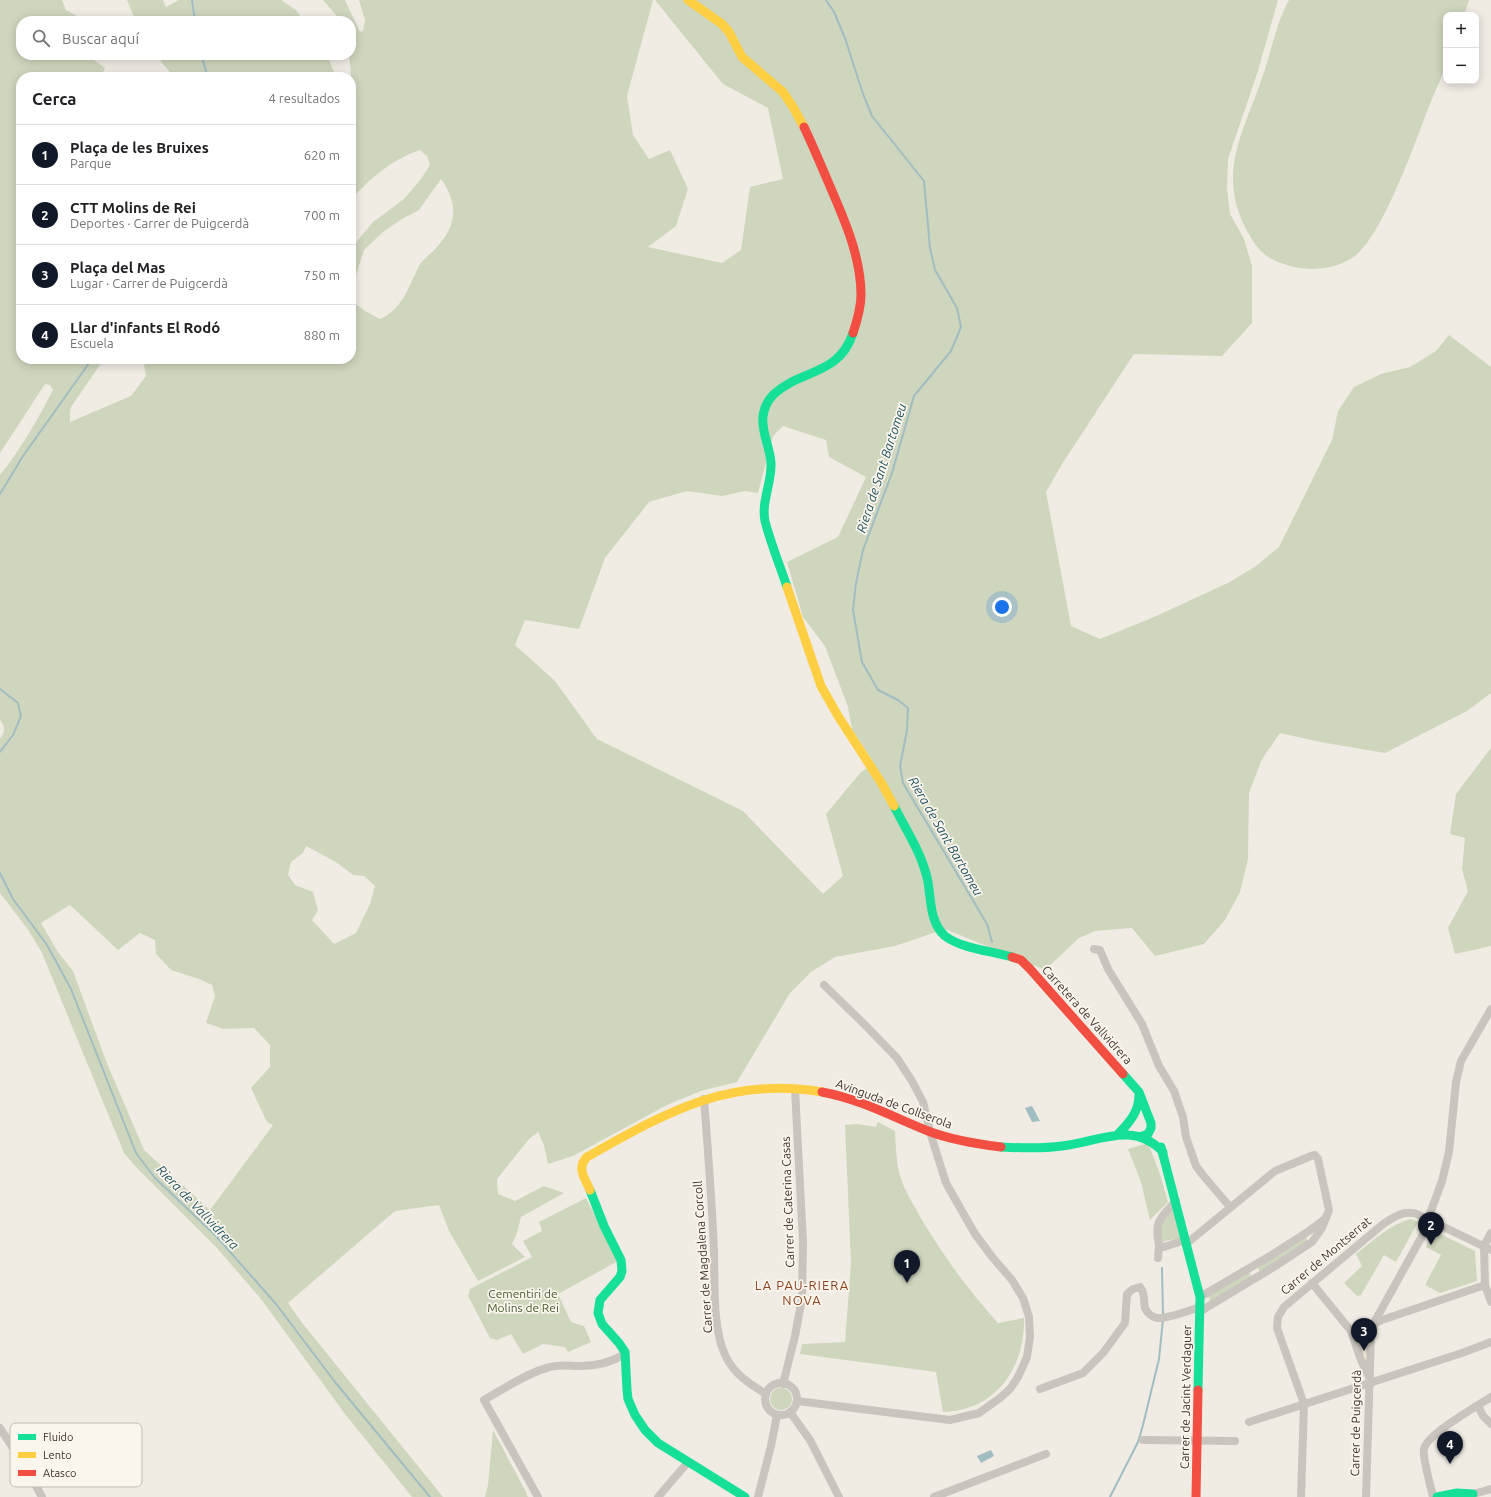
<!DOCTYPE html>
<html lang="es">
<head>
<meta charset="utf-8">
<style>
  :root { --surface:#fff; --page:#f2f2f2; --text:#202124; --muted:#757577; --line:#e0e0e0; --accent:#111827 }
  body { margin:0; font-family:Ubuntu,sans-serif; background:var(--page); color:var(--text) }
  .controls { position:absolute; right:12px; top:12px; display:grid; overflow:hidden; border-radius:8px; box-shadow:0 2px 10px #0003 }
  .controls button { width:36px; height:36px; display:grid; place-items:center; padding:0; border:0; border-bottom:1px solid var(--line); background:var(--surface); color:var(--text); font:20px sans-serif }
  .you { position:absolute; left:1002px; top:607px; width:14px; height:14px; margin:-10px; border:3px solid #fff; border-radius:50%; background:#1a73e8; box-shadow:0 0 0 6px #1a73e833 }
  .badge { display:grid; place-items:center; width:26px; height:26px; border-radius:50%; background:var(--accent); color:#fff; font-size:13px; font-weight:700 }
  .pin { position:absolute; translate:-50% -33px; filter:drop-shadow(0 1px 2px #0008) }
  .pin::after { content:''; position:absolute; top:21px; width:14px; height:12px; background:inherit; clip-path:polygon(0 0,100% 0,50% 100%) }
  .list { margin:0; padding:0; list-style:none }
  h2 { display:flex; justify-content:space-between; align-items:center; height:52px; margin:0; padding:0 16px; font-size:17px }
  h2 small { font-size:13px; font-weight:400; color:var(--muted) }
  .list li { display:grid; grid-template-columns:26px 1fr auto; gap:12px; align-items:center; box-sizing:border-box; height:60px; padding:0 16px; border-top:1px solid var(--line) }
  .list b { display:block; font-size:15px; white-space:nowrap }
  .list p { margin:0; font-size:13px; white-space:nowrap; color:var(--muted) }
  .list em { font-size:13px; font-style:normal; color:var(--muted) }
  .icon { flex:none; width:22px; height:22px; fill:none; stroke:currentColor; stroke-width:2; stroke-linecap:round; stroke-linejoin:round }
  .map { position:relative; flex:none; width:1491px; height:1497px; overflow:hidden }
  .search { position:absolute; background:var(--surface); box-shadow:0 2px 10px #0003; left:16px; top:16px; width:340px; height:44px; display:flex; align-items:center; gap:10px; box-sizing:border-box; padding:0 14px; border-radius:16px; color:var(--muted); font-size:15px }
  .panel { position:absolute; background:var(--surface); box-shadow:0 2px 10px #0003; left:16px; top:72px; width:340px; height:292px; border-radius:16px }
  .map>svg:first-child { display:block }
  .green { fill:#cfd6be; fill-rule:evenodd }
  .plaza { fill:#eee5d4 }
  .water { fill:#a0bec1 }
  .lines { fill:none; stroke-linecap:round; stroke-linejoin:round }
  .stream { stroke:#a0bec1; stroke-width:2 }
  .street { stroke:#c9c4bd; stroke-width:8 }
  .fast { stroke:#16e098; stroke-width:9 }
  .slow { stroke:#ffcf43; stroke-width:9 }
  .jam { stroke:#f24e42; stroke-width:9 }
  .labels { text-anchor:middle; stroke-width:3.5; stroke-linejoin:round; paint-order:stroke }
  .street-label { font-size:12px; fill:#3b312b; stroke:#fbf6ed }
  .park-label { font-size:12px; fill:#455a2e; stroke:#fbf6ed }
  .water-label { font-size:13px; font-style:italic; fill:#1f535e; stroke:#fbf6ed }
  .neighbourhood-label { font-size:13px; letter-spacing:1px; fill:#8c4521; stroke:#fbf6ed }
  .key { fill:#fbf6ed; stroke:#c1bbb3; stroke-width:1 }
  .key-label { font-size:11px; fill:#3b312b }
</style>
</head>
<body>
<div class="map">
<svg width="1491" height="1497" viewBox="0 0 1491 1497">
  <rect width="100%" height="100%" fill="#f0ece4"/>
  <!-- green -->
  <g class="green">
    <path d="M0,0H62L66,10L81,18L82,21H21V55H87L105,68L101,77H21V359H104L71,407L70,413V422L131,396L146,376L143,359H351V252L358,240L373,222L404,199L421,179L430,165L427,156L420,150C389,161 373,177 351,199V73L349,55H351V21H341L323,0H345L360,32L363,31L365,20L359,0H653L627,96L633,135L649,159L670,150L688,189L676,226L648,247L722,263L741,250L750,187L783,179L768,108L723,84L655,0H1278L1258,71L1228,159L1227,189L1230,214L1244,239L1252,266V323L1222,356L1134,354L1062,464L1046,492L1071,626L1100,639L1154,617L1230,582L1256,566L1279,547L1332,440L1338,411L1354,387L1381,374L1410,367L1436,351L1449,335L1491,367V693L1467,711L1385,753L1320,742L1280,733L1262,759L1249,793L1248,859L1240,892L1225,920L1204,944L1155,956L1132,928L1095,931L1079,938L1045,970L945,929L895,946L835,957L811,972L790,993L737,1082L701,1091L667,1105L573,1156L548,1164L544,1145L538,1132L529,1139L497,1179L498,1194L515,1201L544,1186L564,1193L521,1217L517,1233L512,1244L525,1257L478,1281L449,1231L439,1205L395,1211L288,1303L303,1324L443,1497H412L345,1414L261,1299L216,1247L135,1166L124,1153L42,953L29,931L0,893V739C5,731 6,727 0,720V475C21,449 38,419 53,390L50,385L45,384L0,453ZM441,179C459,204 457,226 436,248C431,254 423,259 419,266C409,286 402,310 380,319L365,311L353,302L356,275L364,250L383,232L402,219L419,210ZM783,426L826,440L829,457L866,477L838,537L787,562L803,617L825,646L848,707L852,729L874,763L861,772L826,814L843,876L823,894L743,811L597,739L555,681L515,645L525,620L579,629L605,558L649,502L687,491L722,496L745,491L758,493L773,436ZM306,846L336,862L353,875L364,876L375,886L370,904L356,933L334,944L312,920L318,910L313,892L295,885L288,875L291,862L303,853ZM70,905L118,950L140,933L155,940L156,954L171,970L199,979L212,985L215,996L206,1023L224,1029L254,1028L270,1045V1067L251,1088L267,1122L273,1125L210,1210L144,1150L106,1061L73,971L58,952L41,923Z"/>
    <polygon points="127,0 163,0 166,7 179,0 281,0 296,10 304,21 136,21"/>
    <path d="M1289,0H1469L1464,15H1446C1446,28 1448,51 1446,63C1443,76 1435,91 1430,104C1416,139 1382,240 1352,258C1332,271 1303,272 1281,263C1262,256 1256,247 1246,229C1216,171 1245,130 1263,75C1272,50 1276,23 1289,0Z"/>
    <polygon points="159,55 327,55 336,77 174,77 159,59"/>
    <polygon points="1491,748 1491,946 1455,954 1448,928 1468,891 1462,869 1465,838 1450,834 1456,794"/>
    <path d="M878,1122L895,1131C896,1147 896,1164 901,1179C906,1193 915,1207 922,1220C944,1257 969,1291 998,1323L1024,1318C1025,1368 996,1411 943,1412L936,1372L800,1354L802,1344L845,1342L851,1263L845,1125L857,1124L876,1127Z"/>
    <polygon points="1148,1143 1160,1174 1168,1202 1150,1220 1141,1182 1128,1149"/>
    <polygon points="586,1198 618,1261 558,1294 571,1322 584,1326 591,1342 568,1352 565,1347 543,1344 523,1354 511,1334 497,1340 490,1338 468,1296 470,1289 532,1257 523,1241 542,1231 539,1222"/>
    <polygon points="1174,1210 1180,1238 1161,1242 1159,1221 1164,1214"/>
    <path d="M1411,1219L1418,1222L1396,1262L1384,1255L1361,1295L1357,1296L1344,1283L1362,1266L1356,1254C1373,1241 1390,1224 1411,1219Z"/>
    <polygon points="1434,1231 1475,1251 1477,1281 1440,1293 1425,1285 1441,1255 1426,1247"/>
    <polygon points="1305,1235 1308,1241 1260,1272 1257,1266"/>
    <polygon points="1249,1271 1252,1277 1211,1302 1208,1296"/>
    <circle cx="781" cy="1399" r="11"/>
    <polygon points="493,1430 525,1490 528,1497 485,1497 488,1485"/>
  </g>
  <!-- plaza -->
  <polygon class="plaza" points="1367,1334 1367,1366 1356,1336"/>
  <!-- water -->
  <g class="water">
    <polygon points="1032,1106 1040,1121 1032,1122 1025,1108"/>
    <polygon points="991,1450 994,1456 981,1463 977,1456"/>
  </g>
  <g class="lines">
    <!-- stream -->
    <g class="stream">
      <polyline points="192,0 195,21"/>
      <polyline points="826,0 834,12 845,38 863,94 872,116 924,181 930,248 935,270 957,308 961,327 951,351 914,396 892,473 863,550 856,583 853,610 862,662 878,690 898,700 908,708 907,730 900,766 903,783 987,924 992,942"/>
      <polyline points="201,55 208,77"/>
      <polyline points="0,494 23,456 92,359"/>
      <polyline points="0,689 18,703 21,716 13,735 0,752"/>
      <polyline points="0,873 13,899 47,945 71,989 136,1153 155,1178 216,1236 276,1304 335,1382 430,1497"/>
      <polyline points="1162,1268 1163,1315"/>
      <polyline points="1110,1497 1138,1442 1143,1425 1159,1359 1163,1319"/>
    </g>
    <!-- street -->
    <g class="street">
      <polyline points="1094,949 1100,950 1108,969 1142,1024 1159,1066 1174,1091 1183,1117 1186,1137 1196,1166 1202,1174 1230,1207"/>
      <path d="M704,1099C708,1150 712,1201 714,1252C715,1283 712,1329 726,1357C735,1375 750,1384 766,1394"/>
      <path d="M1176,1201C1160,1218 1154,1221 1159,1245L1164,1247L1185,1240"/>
      <polyline points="1428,1219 1442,1181 1449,1152 1456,1082 1461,1061 1491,1009"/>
      <polyline points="1491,1233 1484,1246 1485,1285 1491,1302"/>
      <polyline points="1186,1244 1275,1171 1311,1156 1315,1155 1318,1159 1329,1210 1322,1228 1312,1242 1277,1265 1209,1306 1200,1312"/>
      <polyline points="1158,1258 1159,1245"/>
      <polyline points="1312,1283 1351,1331 1361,1360 1368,1375"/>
      <polyline points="1200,1297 1270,1256 1309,1231 1325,1219"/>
      <polyline points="1351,1331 1366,1328 1382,1320 1485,1285"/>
      <circle cx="781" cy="1399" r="16"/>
      <polyline points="783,1384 795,1336 802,1298 803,1242 795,1089"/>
      <path d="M1040,1389L1083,1373L1103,1353L1125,1323L1127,1294L1133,1289L1140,1287C1146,1294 1143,1300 1145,1308C1147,1313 1152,1317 1157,1318C1166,1319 1191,1310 1200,1307"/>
      <polyline points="797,1401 950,1420 979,1413 1000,1398 1010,1389 1018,1377 1027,1357 1030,1337 1029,1317 1023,1298 1012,1280 993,1258 975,1234 946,1183 930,1132 923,1102 912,1081 897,1058 864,1024 824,985"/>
      <polyline points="1478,1406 1483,1416 1491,1424"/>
      <polyline points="790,1412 810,1440 839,1497"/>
      <polyline points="1249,1422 1462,1353 1491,1342"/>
      <polyline points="0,1428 29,1473 42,1497"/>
      <polyline points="1143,1440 1235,1441"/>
      <polyline points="1473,1494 1491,1489"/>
      <path d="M538,1497L484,1400C501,1390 531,1371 550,1367C560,1364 571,1366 581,1366C597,1366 612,1362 625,1354"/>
      <polyline points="658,1497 688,1462"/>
      <polyline points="758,1497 771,1446 777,1415"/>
      <polyline points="934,1497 1046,1454"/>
      <path d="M1301,1497L1304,1404L1277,1328L1278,1317L1284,1307L1382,1225C1393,1217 1404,1210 1417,1214L1491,1250"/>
      <polyline points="1366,1497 1371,1332 1375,1321 1431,1220"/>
      <path d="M1433,1497C1431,1487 1422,1457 1424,1449C1426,1435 1477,1406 1491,1397"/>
    </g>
    <!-- fast -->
    <g class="fast">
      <path d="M787,587C780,566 770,541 765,521C761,502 772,482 771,463C770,447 761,432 763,416C764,408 768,400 774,394C801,369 839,376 853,333"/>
      <path d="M894,806C906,830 923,855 928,882C931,900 930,923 945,936C962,949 992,951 1012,957"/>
      <polyline points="1123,1074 1139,1092 1151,1123 1151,1128 1148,1134 1140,1137"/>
      <path d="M1119,1133C1130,1122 1139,1111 1139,1095"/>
      <path d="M1001,1147C1021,1148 1041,1149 1062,1146C1098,1142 1133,1120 1163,1152"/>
      <polyline points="1161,1147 1200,1297 1198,1390"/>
      <polyline points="590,1190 604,1226 621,1260 622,1271 620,1277 600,1300 598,1313 602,1324 619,1343 625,1352 627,1390 628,1399 635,1415 645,1430 658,1443 745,1497"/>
      <polyline points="1437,1497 1457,1493 1473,1494"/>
    </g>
    <!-- slow -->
    <g class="slow">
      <polyline points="688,0 722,24 729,32 742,57 783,92 793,107 804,127"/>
      <polyline points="787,587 821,686 838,716 882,784 894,806"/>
      <path d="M590,1190C585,1178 576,1168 587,1157C665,1113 728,1076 822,1092"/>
    </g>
    <!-- jam -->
    <g class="jam">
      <path d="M804,127C813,146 821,165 829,184C844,219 861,256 861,295C861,308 857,321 853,333"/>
      <polyline points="1012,957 1021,960 1030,969 1123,1074"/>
      <path d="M822,1092C860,1099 893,1117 928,1131C951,1140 977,1144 1001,1147"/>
      <polyline points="1196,1497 1198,1390"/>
    </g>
  </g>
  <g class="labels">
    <!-- street labels -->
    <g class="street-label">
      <text transform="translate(1087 1015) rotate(48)" y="4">Carretera de Vallvidrera</text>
      <text transform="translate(894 1104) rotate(20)" y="4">Avinguda de Collserola</text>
      <text transform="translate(788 1202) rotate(-92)" y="4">Carrer de Caterina Casas</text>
      <text transform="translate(1326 1256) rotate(-40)" y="4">Carrer de Montserrat</text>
      <text transform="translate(703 1257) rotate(-94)" y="4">Carrer de Magdalena Corcoll</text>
      <text transform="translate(1186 1397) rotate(-89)" y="4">Carrer de Jacint Verdaguer</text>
      <text transform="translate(1356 1423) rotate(-89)" y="4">Carrer de Puigcerdà</text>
    </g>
    <!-- park labels -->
    <g class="park-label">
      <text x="523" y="1298">Cementiri de<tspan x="523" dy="14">Molins de Rei</tspan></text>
    </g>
    <!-- water labels -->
    <g class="water-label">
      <text transform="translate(881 468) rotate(-72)" y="5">Riera de Sant Bartomeu</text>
      <text transform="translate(946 836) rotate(60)" y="5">Riera de Sant Bartomeu</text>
      <text transform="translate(198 1207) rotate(46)" y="5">Riera de Vallvidrera</text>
    </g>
    <!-- neighbourhood labels -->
    <g class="neighbourhood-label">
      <text x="802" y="1290">LA PAU-RIERA<tspan x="802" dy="15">NOVA</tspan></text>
    </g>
  </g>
  <!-- legend -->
  <rect x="10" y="1423" width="132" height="64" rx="6" class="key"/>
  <rect x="18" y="1434" width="18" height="6" fill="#16e098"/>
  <rect x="18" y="1452" width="18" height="6" fill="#ffcf43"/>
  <rect x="18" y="1470" width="18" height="6" fill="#f24e42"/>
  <g class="key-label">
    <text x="43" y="1441">Fluido</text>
    <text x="43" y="1459">Lento</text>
    <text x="43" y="1477">Atasco</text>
  </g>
</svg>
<div class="controls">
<button>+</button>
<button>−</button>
</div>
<div class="you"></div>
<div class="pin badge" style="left:907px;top:1283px">1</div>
<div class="pin badge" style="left:1431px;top:1245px">2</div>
<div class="pin badge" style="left:1364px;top:1351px">3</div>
<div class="pin badge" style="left:1450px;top:1464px">4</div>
<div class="search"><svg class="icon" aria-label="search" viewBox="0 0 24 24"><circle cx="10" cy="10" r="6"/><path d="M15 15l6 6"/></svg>Buscar aquí</div>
<section class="panel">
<h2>Cerca<small>4 resultados</small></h2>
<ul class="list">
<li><span class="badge">1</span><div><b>Plaça de les Bruixes</b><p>Parque</p></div><em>620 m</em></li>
<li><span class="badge">2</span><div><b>CTT Molins de Rei</b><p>Deportes · Carrer de Puigcerdà</p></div><em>700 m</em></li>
<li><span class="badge">3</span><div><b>Plaça del Mas</b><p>Lugar · Carrer de Puigcerdà</p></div><em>750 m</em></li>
<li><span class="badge">4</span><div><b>Llar d'infants El Rodó</b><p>Escuela</p></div><em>880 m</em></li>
</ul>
</section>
</div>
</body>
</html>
